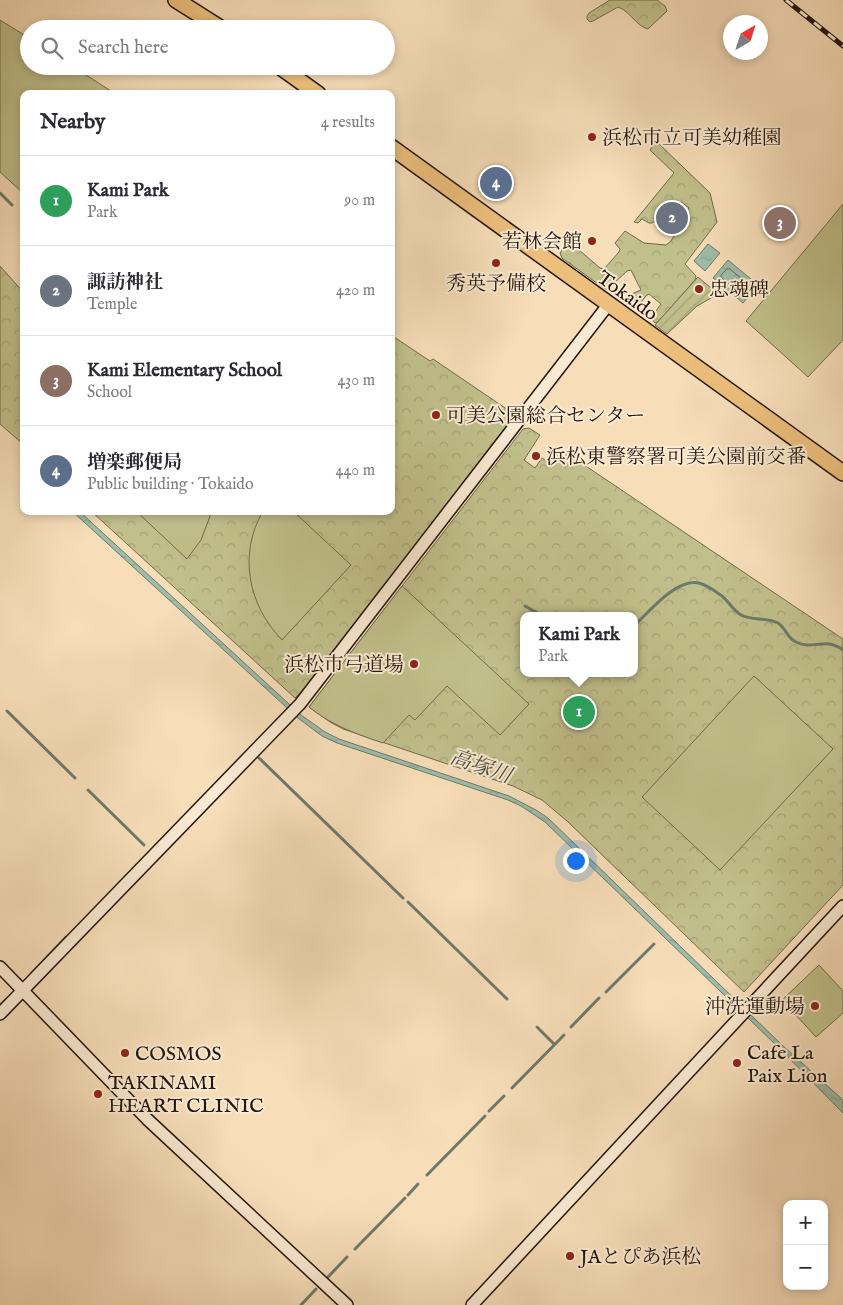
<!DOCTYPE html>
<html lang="en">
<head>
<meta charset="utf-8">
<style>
  :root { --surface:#fff; --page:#f7f7f7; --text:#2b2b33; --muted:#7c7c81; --line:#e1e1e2; --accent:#db2777 }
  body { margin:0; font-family:"IM FELL English","Noto Serif JP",serif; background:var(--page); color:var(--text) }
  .controls { position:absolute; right:15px; bottom:15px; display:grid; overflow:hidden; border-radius:10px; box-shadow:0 2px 8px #0003 }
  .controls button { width:45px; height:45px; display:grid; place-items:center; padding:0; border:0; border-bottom:1px solid var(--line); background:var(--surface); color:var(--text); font:25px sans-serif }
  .compass { position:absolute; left:723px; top:15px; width:45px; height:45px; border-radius:50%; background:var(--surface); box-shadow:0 2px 8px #0003; rotate:39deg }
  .you { position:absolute; left:575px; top:860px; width:18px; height:18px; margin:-12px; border:4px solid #fff; border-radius:50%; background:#1a73e8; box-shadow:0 0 0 8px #1a73e833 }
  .badge { display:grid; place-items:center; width:32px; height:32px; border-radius:50%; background:var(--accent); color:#fff; font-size:16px; font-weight:700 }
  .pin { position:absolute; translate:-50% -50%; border:2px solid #fff; box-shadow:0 1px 5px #0006 }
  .popup { position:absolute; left:520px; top:612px; width:118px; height:65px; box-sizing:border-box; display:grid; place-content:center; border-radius:10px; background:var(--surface); filter:drop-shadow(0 1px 4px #0005); font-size:16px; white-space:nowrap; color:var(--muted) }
  .popup b { font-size:19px; color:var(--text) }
  .popup::after { content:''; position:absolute; left:50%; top:100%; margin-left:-10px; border:10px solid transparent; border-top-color:var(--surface) }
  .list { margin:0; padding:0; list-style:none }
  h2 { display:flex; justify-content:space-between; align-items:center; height:65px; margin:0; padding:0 20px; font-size:21px }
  h2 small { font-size:16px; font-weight:400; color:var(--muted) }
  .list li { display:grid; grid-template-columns:32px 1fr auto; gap:15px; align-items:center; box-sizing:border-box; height:90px; padding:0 20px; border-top:1px solid var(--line) }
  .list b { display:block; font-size:19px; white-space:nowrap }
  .list p { margin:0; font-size:16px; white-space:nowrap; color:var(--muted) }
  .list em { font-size:16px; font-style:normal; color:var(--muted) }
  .icon { flex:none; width:28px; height:28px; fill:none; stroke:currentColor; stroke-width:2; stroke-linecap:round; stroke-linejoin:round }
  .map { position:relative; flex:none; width:843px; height:1305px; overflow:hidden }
  .search { position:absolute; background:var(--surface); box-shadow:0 2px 8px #0003; left:20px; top:20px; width:375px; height:55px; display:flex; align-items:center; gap:12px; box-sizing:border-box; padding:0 18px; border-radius:28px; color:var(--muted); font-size:19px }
  .panel { position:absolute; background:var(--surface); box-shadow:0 2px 8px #0003; left:20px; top:90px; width:375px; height:425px; border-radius:10px }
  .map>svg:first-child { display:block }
  .forest { fill:url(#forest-crowns); stroke:#726a4c; fill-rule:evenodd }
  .garden { fill:url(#garden-furrows); stroke:#726a4c }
  .pitch { fill:#c1c08c; stroke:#726a4c }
  .water { fill:url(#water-ripples); stroke:#6d7a6b }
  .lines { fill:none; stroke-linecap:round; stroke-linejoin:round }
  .shore { stroke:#61695b; stroke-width:1 }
  .stream { stroke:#6d7a6b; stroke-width:3 }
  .secondary-casing { stroke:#24150d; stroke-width:14 }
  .highway-casing { stroke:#24150d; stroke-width:18 }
  .secondary { stroke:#faead2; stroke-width:11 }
  .highway { stroke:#ecbf7c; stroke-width:15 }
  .rail-casing { stroke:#24150d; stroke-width:5 }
  .rail { stroke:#faead2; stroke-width:3; stroke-dasharray:9; stroke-linecap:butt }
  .poi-dot { fill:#8f2418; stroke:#faead2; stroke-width:2 }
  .labels { text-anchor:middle; stroke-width:4; stroke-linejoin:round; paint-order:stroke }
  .poi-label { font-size:20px; fill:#24150d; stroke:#faead2; text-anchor:start }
  .street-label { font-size:20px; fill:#24150d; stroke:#faead2 }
  .water-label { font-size:21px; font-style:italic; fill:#4f5044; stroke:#faead2 }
</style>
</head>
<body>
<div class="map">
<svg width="843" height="1305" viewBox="0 0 843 1305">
  <defs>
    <pattern id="forest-crowns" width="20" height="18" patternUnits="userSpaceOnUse" patternTransform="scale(1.25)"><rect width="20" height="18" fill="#c1c08c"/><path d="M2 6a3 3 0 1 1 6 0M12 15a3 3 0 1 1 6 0" fill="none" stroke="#a6a478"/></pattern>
    <pattern id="garden-furrows" width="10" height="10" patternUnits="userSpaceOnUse" patternTransform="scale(1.25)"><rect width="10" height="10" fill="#c1c08c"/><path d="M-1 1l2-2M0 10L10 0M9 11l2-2" fill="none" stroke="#a6a478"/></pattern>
    <pattern id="water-ripples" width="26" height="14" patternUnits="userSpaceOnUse" patternTransform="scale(1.25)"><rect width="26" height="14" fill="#9ebda9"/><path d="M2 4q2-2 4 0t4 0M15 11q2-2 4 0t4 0" fill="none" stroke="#88a290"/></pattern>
  </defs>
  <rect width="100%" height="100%" fill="#f7deb9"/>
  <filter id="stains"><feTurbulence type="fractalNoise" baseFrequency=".004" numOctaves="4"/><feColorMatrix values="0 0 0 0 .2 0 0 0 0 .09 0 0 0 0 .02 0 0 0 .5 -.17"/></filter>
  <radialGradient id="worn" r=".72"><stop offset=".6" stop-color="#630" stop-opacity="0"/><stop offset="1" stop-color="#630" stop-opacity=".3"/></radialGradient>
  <!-- forest -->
  <g class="forest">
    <path d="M610,0H657L665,6L667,11L648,29C636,26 630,11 618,7L593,21L590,22L587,19V16L589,13Z"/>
    <polygon points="656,141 710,193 717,222 685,264 696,276 695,280 659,321 655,323 651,318 661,304 649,294 647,295 635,309 626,303 629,295 641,290 631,270 627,271 610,287 605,289 562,258 560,253 566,245 571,243 600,268 604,269 619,252 620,249 615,243 625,231 644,243 666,245 670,242 683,224 684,216 689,208 681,202 675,208 652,223 649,223 642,219 638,223 634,222 674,173 650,150"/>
    <polygon points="0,266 24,293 24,445 0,424"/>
    <polygon points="391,335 430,361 433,359 511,412 512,419 303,690 295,698 91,511 391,511"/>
    <path d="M529,428L540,435L524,460L535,468L542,458L549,463L559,448L843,639V885L744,992L567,821L542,800L513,786L343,729L330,722L309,707L523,429ZM524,616H634V673H524Z"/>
  </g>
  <!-- garden -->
  <polygon class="garden" points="698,277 718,294 697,306 667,334 655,325"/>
  <!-- pitch -->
  <g class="pitch">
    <polygon points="0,20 29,38 29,66 72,66 111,91 109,94 24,94 24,194 0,172"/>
    <polygon points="843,204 843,340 808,377 746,321"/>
    <polygon points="136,511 212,511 201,540 187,559"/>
    <path d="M263,511H293L351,565L282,640C248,605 238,554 263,511Z"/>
    <path d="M402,586L529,704L500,735L447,686L415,720L409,715L383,743C356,734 331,725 309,707Z"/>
    <polygon points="754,676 833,749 720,870 642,797"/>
    <polygon points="819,965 843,991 843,1013 816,1037 782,1000"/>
  </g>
  <!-- water -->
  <g class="water">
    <polygon points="708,244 720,253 705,271 694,261"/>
    <polygon points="728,260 758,285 743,303 713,278"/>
    <polygon points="72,511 79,511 301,715 325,732 339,739 509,796 536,810 548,818 782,1045 843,1100 843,1113 779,1048 545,822 521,806 508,800 337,743 322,736 298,718"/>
  </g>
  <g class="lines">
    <!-- shore -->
    <polygon class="shore" points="727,269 730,269 749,285 749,287 743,294 741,294 722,278 721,276"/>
    <!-- stream -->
    <g class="stream">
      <polyline points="0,193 12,205"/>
      <polyline points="22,213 24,215"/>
      <polyline points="23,339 24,338"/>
      <polyline points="525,606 543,616"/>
      <path d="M634,626C649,612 676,578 699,583C707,585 715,591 722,596C729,602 733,610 741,615C752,621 767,617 778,623C786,628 787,638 796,642C813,651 825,636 843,650"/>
      <polyline points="7,711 75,778"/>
      <polyline points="259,758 403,898"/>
      <polyline points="88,790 144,845"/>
      <polyline points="408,902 507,999"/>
      <polyline points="32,973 66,937"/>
      <polyline points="606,992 654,944"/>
      <polyline points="0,1005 8,998"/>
      <polyline points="537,1027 554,1044"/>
      <polyline points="571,1027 599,998"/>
      <polyline points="512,1088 564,1035"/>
      <polyline points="489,1111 504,1096"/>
      <polyline points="427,1175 485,1116"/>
      <polyline points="408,1195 418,1184"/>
      <polyline points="355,1249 405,1198"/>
      <polyline points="328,1277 347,1257"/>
      <polyline points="301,1305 316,1289"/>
    </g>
    <defs>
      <g id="secondary">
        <polyline points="0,967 147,1119 347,1305"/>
        <polyline points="0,1014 300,704 608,305"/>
        <polyline points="472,1305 843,906"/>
      </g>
      <g id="highway">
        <polyline points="176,0 222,29"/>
        <polyline points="279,66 318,94"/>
        <polyline points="391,147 843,473"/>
      </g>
    </defs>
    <!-- secondary casing -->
    <use href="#secondary" class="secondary-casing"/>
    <!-- highway casing -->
    <use href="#highway" class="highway-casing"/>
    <!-- secondary -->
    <use href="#secondary" class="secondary"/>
    <!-- highway -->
    <use href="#highway" class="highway"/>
    <defs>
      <polyline id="rail" points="786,0 843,46"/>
    </defs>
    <!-- rail casing -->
    <use href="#rail" class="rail-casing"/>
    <!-- rail -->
    <use href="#rail" class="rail"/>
  </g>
  <!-- markers -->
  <g class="poi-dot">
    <circle cx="592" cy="137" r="5"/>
    <circle cx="592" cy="241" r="5"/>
    <circle cx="496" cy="263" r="5"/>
    <circle cx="699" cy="289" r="5"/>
    <circle cx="436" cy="415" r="5"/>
    <circle cx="536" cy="456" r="5"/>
    <circle cx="414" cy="664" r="5"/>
    <circle cx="815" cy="1006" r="5"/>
    <circle cx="125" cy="1053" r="5"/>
    <circle cx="737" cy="1063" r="5"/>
    <circle cx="98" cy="1094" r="5"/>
    <circle cx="570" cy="1256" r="5"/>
  </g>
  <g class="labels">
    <!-- poi labels -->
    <g class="poi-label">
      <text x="602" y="144">浜松市立可美幼稚園</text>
      <text x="582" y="248" text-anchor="end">若林会館</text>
      <text x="496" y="290" text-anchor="middle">秀英予備校</text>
      <text x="709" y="296">忠魂碑</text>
      <text x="446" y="422">可美公園総合センター</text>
      <text x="546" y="463">浜松東警察署可美公園前交番</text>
      <text x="404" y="671" text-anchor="end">浜松市弓道場</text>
      <text x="805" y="1013" text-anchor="end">沖洗運動場</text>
      <text x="747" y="1059">Cafe La<tspan x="747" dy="23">Paix Lion</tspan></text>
      <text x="135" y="1060">COSMOS</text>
      <text x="108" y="1089">TAKINAMI<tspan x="108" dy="23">HEART CLINIC</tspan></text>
      <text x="580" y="1263">JAとぴあ浜松</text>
    </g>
    <!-- street labels -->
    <g class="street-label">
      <text transform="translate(628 295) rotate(36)" y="7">Tokaido</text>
    </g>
    <!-- water labels -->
    <g class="water-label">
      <text transform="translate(481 766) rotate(19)" y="7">高塚川</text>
    </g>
  </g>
  <rect width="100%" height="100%" filter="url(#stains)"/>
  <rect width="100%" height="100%" fill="url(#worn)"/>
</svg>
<div class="controls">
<button>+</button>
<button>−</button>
</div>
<svg class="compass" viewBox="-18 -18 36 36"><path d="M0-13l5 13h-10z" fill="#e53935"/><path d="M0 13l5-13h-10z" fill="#7c7c81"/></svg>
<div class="you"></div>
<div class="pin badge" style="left:579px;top:712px;background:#2e9e5b">1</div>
<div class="popup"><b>Kami Park</b>Park</div>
<div class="pin badge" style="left:672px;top:218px;background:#6b7280">2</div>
<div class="pin badge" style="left:780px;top:223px;background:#8d6e63">3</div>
<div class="pin badge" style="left:496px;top:183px;background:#5c6f8a">4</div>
<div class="search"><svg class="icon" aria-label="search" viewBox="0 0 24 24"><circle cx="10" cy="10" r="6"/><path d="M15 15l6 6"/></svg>Search here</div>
<section class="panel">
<h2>Nearby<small>4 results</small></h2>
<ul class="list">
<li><span class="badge" style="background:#2e9e5b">1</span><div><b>Kami Park</b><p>Park</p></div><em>90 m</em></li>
<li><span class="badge" style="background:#6b7280">2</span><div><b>諏訪神社</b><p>Temple</p></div><em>420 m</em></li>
<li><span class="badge" style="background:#8d6e63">3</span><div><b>Kami Elementary School</b><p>School</p></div><em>430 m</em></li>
<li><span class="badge" style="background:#5c6f8a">4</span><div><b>増楽郵便局</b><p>Public building · Tokaido</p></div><em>440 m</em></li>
</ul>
</section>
</div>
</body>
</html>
